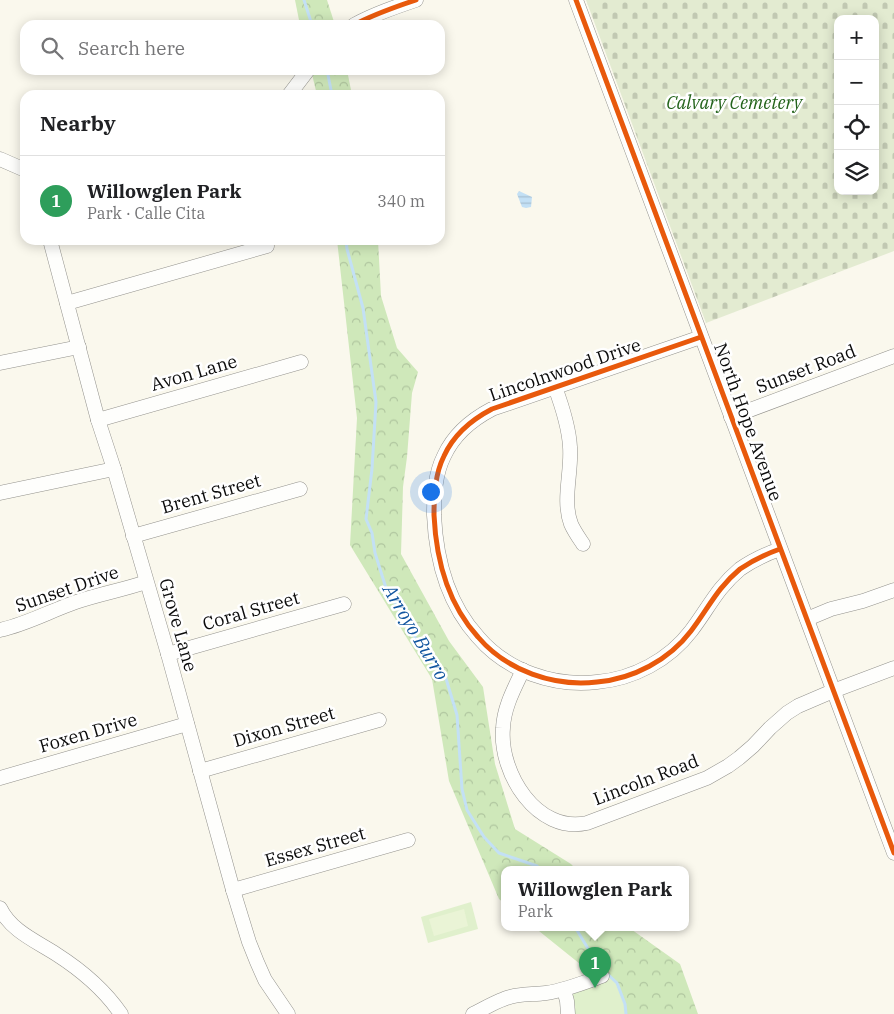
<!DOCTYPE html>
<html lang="en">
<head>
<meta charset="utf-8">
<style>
  :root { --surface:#fff; --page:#f2f2f2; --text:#202124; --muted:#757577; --line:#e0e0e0; --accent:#d93025 }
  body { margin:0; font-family:"IBM Plex Serif",serif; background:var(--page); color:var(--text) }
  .controls { position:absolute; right:15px; top:15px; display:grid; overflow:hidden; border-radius:10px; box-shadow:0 2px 12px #0003 }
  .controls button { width:45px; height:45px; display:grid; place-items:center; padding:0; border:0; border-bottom:1px solid var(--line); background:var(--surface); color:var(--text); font:25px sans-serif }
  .you { position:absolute; left:430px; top:491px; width:18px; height:18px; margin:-12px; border:4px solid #fff; border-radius:50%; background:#1a73e8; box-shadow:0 0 0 8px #1a73e833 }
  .badge { display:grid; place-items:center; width:32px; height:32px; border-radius:50%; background:var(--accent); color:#fff; font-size:16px; font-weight:700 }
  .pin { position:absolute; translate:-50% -41px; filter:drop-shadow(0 1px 2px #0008) }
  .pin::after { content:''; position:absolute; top:26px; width:18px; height:15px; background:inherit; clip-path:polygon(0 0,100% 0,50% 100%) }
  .popup { position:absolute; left:501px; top:866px; width:188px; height:65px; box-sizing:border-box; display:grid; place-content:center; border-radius:10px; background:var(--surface); filter:drop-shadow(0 1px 4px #0005); font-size:16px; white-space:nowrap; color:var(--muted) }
  .popup b { font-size:19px; color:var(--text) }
  .popup::after { content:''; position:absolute; left:50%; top:100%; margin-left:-10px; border:10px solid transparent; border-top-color:var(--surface) }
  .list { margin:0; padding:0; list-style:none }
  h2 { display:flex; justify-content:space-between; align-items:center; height:65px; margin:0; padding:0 20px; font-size:21px }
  h2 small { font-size:16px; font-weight:400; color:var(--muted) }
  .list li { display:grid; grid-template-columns:32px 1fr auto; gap:15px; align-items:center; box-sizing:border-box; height:90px; padding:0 20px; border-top:1px solid var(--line) }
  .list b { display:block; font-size:19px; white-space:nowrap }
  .list p { margin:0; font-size:16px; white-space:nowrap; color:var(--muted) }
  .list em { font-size:16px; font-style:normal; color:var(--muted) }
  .icon { flex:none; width:28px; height:28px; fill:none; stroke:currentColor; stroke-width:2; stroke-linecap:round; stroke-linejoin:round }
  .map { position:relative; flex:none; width:894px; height:1014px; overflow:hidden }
  .search { position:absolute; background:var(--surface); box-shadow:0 2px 12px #0003; left:20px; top:20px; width:425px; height:55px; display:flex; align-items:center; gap:12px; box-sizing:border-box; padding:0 18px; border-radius:15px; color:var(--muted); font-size:19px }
  .panel { position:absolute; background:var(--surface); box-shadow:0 2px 12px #0003; left:20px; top:90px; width:425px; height:155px; border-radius:15px }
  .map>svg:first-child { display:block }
  .green { fill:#e0f0cc }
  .forest { fill:url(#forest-crowns) }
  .cemetery { fill:url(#cemetery-stones); fill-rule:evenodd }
  .pitch { fill:#eaf4d6 }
  .water { fill:url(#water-rules) }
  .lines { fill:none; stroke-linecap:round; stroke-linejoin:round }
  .stream { stroke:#c3e0f5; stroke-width:3 }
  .minor-casing { stroke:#93928d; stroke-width:15 }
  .minor { stroke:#fefefc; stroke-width:14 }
  .cycleway-casing { stroke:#fff; stroke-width:8 }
  .cycleway { stroke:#e8590c; stroke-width:5 }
  .labels { text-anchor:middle; stroke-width:5; stroke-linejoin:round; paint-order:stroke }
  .park-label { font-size:18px; font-style:italic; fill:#23631a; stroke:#fff }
  .street-label { font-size:18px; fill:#0b0b0b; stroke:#fff }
  .water-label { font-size:19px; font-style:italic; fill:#11559f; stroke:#fff }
</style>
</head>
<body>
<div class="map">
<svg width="894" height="1014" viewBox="0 0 894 1014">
  <defs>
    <pattern id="forest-crowns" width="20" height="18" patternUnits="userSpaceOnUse" patternTransform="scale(1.25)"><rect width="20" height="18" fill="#cfe8ba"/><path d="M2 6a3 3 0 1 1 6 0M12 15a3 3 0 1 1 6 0" fill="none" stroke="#b0c69f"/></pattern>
    <pattern id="cemetery-stones" width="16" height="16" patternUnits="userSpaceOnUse" patternTransform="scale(1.25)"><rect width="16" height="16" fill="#e3ebd1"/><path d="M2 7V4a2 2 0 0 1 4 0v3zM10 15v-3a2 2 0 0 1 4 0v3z" fill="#c1c8b2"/></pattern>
    <pattern id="water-rules" width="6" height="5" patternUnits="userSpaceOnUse" patternTransform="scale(1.25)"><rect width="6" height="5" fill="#c3e0f5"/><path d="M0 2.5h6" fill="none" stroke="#a6bfd1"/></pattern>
  </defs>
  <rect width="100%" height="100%" fill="#faf8ed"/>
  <!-- green -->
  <g class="green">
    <polygon points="471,902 478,929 428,943 421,917"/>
    <polygon points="598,965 617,983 625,1004 626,1014 568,1014 564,990 601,976"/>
  </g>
  <!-- forest -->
  <g class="forest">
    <polygon points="295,0 327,0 335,25 300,25"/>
    <polygon points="311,70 347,70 352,95 317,95"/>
    <polygon points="337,240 378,240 381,296 397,348 418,372 412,393 407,457 403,487 401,554 449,641 483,687 495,764 515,829 571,864 576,869 505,869 505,904 499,899 449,781 432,679 350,545 357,418"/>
    <polygon points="534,927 628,927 680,964 698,1014 626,1014 625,1004 617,983 598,965 585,968"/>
  </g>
  <!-- cemetery -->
  <path class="cemetery" d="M586,0H894V251L706,323ZM838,19H875V191H838Z"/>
  <!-- pitch -->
  <polygon class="pitch" points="464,909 468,926 434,936 429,919"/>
  <!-- water -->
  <polygon class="water" points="519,191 532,197 531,207 526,208 522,207 517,194"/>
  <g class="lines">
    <!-- stream -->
    <g class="stream">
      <polyline points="304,0 312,25"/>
      <polyline points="328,75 332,95"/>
      <polyline points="346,240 347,249 363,308 376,402 372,469 366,519 372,533 375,553 386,588 416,639 444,672 457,715 462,789 467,810 484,837 499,853 537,866 540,869"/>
      <polyline points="575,927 598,965 617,983 625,1004 626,1014"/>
    </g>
    <defs>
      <g id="minor">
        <polyline points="576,0 894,853"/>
        <path d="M354,25C374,14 395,7 416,0"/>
        <polyline points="289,95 308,70"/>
        <polyline points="0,159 25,170"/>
        <polyline points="50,240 98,420 114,469 168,654 233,890 249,942 257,962 265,980 288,1014"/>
        <polyline points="67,303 267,246"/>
        <path d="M701,337L492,409C471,420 454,434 444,456C435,474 434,495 434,515C436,559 448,604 478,637C507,671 554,687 597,682C633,679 669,660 691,631C708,609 717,588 740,569C753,560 766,554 780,549"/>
        <polyline points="0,363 79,347"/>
        <path d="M555,387C562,406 569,427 570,447C572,472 562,500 571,524C574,531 579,538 583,544"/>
        <polyline points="731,417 894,356"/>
        <polyline points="98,420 301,362"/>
        <polyline points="0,493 114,469"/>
        <polyline points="133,536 300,489"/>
        <polyline points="807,619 831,609 863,601 894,590"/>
        <path d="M0,630C27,624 50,611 76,602C99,594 123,590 146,582"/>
        <polyline points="168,654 344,604"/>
        <path d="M523,670C514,689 504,707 503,728C499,773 537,834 587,823L707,778L728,766L739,758L753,746L770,728L787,713L798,706L833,691L894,668"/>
        <polyline points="200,771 379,720"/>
        <polyline points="0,778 187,724"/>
        <polyline points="233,890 408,840"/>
        <path d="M0,908C11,931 36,941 56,954C81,970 104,989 121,1014"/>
        <polyline points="564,990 567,1001 568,1014"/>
        <path d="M473,1014C483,1009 493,1003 504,999C518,993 532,995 546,993C566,990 583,983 602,976"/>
      </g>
    </defs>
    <!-- minor casing -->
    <use href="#minor" class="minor-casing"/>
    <!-- minor -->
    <use href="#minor" class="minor"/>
    <defs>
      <g id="cycleway">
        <polyline points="576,0 894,853"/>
        <path d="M354,25C374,14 395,7 416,0"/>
        <path d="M701,337L492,409C471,420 454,434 444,456C435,474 434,495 434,515C436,559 448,604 478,637C507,671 554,687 597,682C633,679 669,660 691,631C708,609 717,588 740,569C753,560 766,554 780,549"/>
      </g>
    </defs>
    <!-- cycleway casing -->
    <use href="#cycleway" class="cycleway-casing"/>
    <!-- cycleway -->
    <use href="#cycleway" class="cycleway"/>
  </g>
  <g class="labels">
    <!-- park labels -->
    <g class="park-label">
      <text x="734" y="109">Calvary Cemetery</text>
    </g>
    <!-- street labels -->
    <g class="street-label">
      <text transform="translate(806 369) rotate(-21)" y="6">Sunset Road</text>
      <text transform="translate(565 370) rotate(-19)" y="6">Lincolnwood Drive</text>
      <text transform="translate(194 373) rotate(-16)" y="6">Avon Lane</text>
      <text transform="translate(748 422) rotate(70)" y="6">North Hope Avenue</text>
      <text transform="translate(211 494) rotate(-16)" y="6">Brent Street</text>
      <text transform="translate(67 589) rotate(-19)" y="6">Sunset Drive</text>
      <text transform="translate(251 611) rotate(-16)" y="6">Coral Street</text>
      <text transform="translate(178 625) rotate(74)" y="6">Grove Lane</text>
      <text transform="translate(284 727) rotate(-16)" y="6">Dixon Street</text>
      <text transform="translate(88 733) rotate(-16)" y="6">Foxen Drive</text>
      <text transform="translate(646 780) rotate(-21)" y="6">Lincoln Road</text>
      <text transform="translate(315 847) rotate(-16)" y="6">Essex Street</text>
    </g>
    <!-- water labels -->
    <g class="water-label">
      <text transform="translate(416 632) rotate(59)" y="7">Arroyo Burro</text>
    </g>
  </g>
</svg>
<div class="controls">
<button>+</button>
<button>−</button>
<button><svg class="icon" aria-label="locate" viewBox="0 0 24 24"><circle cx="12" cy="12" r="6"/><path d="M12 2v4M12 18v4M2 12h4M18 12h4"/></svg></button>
<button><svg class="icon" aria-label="layers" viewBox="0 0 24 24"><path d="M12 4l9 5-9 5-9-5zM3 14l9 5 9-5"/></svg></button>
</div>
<div class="you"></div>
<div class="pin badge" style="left:595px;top:988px;background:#2e9e5b">1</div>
<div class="popup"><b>Willowglen Park</b>Park</div>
<div class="search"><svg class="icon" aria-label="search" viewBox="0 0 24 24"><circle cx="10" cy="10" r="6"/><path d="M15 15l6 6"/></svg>Search here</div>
<section class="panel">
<h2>Nearby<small></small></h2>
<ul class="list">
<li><span class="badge" style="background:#2e9e5b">1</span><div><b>Willowglen Park</b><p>Park · Calle Cita</p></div><em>340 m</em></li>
</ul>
</section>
</div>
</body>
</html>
